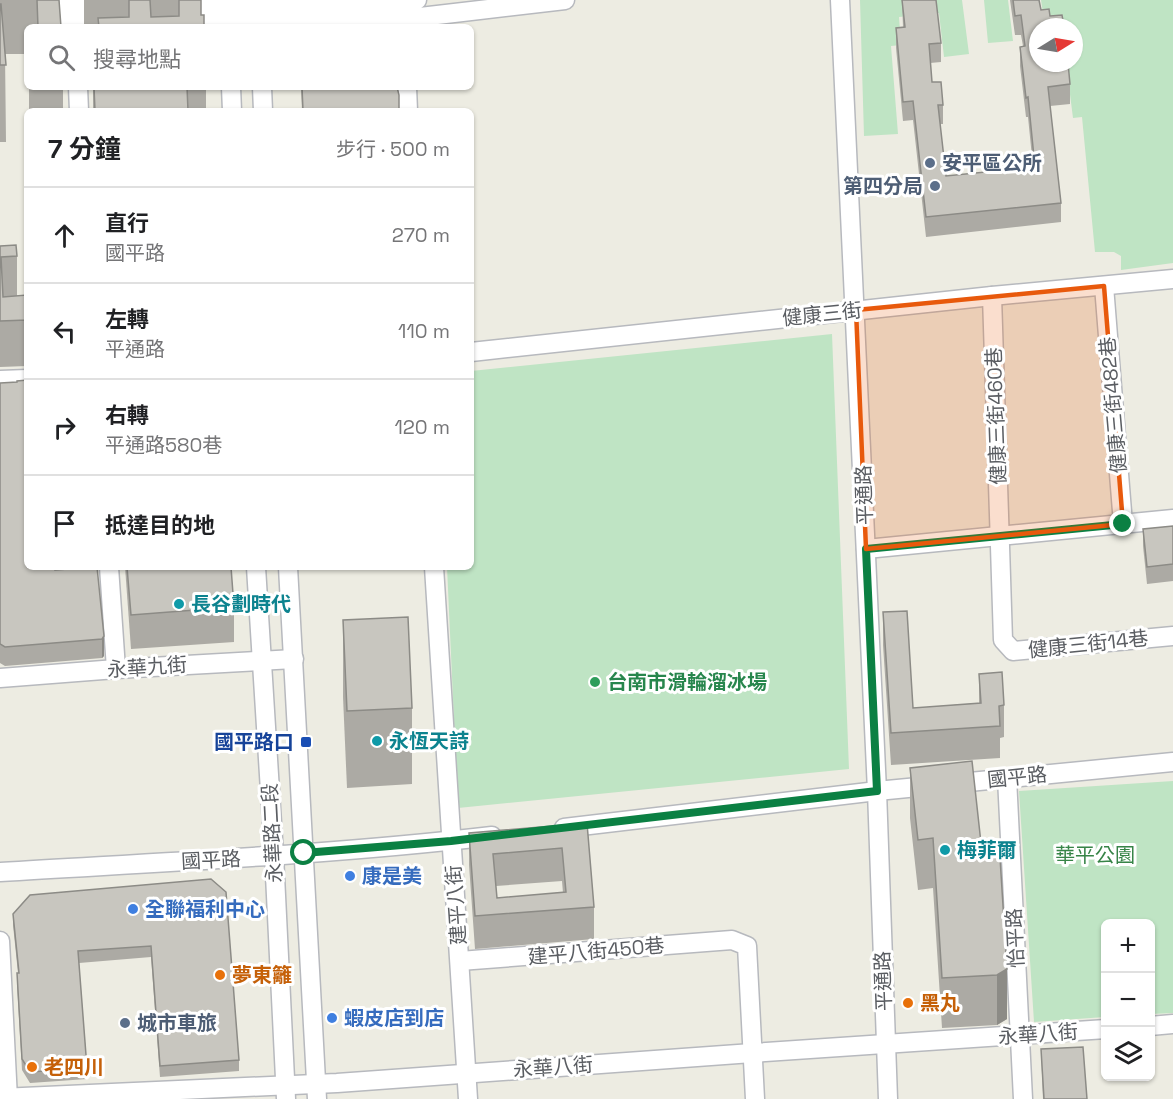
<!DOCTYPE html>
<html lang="zh-TW">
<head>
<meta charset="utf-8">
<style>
  :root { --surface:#fff; --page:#f2f2f2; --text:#202124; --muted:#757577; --line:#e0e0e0 }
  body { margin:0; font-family:"Space Grotesk","Noto Sans TC",sans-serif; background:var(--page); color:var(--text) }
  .controls { position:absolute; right:18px; bottom:18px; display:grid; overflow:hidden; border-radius:9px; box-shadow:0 2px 4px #0004 }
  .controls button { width:54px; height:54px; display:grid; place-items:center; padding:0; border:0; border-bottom:2px solid var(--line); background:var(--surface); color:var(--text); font:30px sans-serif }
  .compass { position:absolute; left:1029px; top:18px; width:54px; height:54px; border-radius:50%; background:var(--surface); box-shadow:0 2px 4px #0004; rotate:79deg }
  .stop { position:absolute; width:18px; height:18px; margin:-14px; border:4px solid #0b8043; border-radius:50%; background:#fff }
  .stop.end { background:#0b8043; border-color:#fff; box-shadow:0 2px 6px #0008 }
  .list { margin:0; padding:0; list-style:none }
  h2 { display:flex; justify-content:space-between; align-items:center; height:78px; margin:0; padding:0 24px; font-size:26px }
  h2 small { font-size:20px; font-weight:400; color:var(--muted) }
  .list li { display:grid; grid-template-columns:39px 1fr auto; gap:18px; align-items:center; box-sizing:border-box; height:96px; padding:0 24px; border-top:2px solid var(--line) }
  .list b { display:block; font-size:22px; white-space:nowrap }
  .list p { margin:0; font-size:20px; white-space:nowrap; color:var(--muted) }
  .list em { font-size:20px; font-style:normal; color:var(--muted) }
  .icon { flex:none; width:33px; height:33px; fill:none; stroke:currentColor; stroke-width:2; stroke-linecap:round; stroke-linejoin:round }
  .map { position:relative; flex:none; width:1173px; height:1099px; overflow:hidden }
  .search { position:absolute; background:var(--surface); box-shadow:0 2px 4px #0004; left:24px; top:24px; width:450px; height:66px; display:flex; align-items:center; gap:15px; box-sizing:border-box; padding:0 21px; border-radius:9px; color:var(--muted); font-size:22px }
  .panel { position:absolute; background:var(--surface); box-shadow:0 2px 4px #0004; left:24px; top:108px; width:450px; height:462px; border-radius:9px }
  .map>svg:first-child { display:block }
  .green { fill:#bfe4c4 }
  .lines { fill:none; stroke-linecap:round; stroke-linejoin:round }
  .minor-casing { stroke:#b7b9be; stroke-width:21 }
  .minor { stroke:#fff; stroke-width:18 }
  .wall { fill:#acaaa4; fill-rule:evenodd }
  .shaded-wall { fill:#8c8b86 }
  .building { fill:#c8c6bf; stroke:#8c8b86; stroke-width:1.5; fill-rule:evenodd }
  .route { stroke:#0b8043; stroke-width:8 }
  .marked { fill:#e8590c; fill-opacity:0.2; stroke:#e8590c; stroke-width:4.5; stroke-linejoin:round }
  .service-dot { fill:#5c6f8a; stroke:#fff; stroke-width:2 }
  .culture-dot { fill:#0f9aa8; stroke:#fff; stroke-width:2 }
  .leisure-dot { fill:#2e9e5b; stroke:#fff; stroke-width:2 }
  .transit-dot { fill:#1a4fb4; stroke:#fff; stroke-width:2 }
  .shop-dot { fill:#3f7fe0; stroke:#fff; stroke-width:2 }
  .food-dot { fill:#e8710a; stroke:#fff; stroke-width:2 }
  .labels { text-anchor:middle; stroke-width:6; stroke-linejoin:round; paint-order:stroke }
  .service-label { font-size:20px; font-weight:bold; fill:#4e5e75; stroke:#fff; text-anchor:start }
  .street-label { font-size:20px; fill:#5a5d62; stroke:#fff }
  .culture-label { font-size:20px; font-weight:bold; fill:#0d838f; stroke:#fff; text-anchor:start }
  .leisure-label { font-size:20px; font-weight:bold; fill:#27864d; stroke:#fff; text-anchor:start }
  .transit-label { font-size:20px; font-weight:bold; fill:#164399; stroke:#fff; text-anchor:end }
  .park-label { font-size:20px; fill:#378447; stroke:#fff }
  .shop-label { font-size:20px; font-weight:bold; fill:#366cbe; stroke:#fff; text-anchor:start }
  .food-label { font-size:20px; font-weight:bold; fill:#c56008; stroke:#fff; text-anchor:start }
</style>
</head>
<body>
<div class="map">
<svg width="1173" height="1099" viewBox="0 0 1173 1099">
  <rect width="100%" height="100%" fill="#edece2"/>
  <!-- green -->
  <g class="green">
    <polygon points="860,0 962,0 969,54 944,57 939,13 899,17 901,45 891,46 898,134 864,136"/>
    <polygon points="984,0 1008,0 1013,41 988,43"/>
    <polygon points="1041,0 1173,0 1173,263 1121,270 1121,256 1114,252 1095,252 1082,117 1073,118 1066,63 1074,63 1074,27 1045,27"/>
    <polygon points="832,334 849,769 458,808 447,567 471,567 471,371"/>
    <polygon points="1173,781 1173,1013 1151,1014 1150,924 1106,924 1105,1017 1034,1022 1019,791"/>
  </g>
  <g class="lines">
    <defs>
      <g id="minor">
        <polyline points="840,0 877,791 888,1099"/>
        <polyline points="0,1 109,1"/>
        <polyline points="176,1 285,3 401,2 417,0"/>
        <polyline points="181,18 285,20 403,19 565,0"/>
        <polyline points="0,19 108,18"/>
        <polyline points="78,87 79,111"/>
        <polyline points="231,87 232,111"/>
        <polyline points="262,87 263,111"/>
        <polyline points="407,87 408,111"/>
        <polyline points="1104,286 1123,524"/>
        <polyline points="992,296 1003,640 1013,651 1173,636"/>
        <polyline points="471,352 992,296 1173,279"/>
        <polyline points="0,380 27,379"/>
        <polyline points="866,549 1173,519"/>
        <polyline points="109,567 116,669"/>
        <polyline points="256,567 274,855 286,1099"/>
        <polyline points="288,567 317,1099"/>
        <polyline points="434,567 468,1099"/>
        <polyline points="0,678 116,669 294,659"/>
        <polyline points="1007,778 1023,1099"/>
        <polyline points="564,828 877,791 1173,762"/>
        <path d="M0,872C164,862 329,855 492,836"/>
        <polyline points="0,941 8,1099"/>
        <polyline points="460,961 732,940 747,946 755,1099"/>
        <polyline points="1150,1026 1173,1024"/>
        <polyline points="0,1098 337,1083 752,1053 1106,1029"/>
      </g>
    </defs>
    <!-- minor casing -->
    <use href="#minor" class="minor-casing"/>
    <!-- minor -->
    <use href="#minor" class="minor"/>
  </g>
  <!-- wall -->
  <g class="wall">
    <polygon points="0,0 59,0 61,27 27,27 27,54 5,54 6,142 0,142"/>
    <polygon points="84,0 201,0 201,15 204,27 84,27"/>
    <polygon points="902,0 941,43 941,62 930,63 932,82 943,105 943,124 940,124 946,176 1033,167 1028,117 1026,117 1020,66 1020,47 1023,46 1021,35 1015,35 1010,0 1039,0 1041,10 1050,16 1070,84 1070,104 1050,106 1061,203 1061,222 926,237 913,120 903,121 896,48 896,28 903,27"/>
    <rect x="29" y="87" width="34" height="24"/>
    <rect x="93" y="87" width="113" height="24"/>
    <polygon points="301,87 397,87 399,111 302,111"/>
    <polygon points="0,246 17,256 17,296 27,295 27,366 0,367"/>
    <polygon points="0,383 55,570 97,567 104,656 102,658 5,666 0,663"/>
    <polygon points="1173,526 1173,581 1147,584 1143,546 1143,529"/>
    <polygon points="125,567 231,567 234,607 234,642 131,649"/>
    <polygon points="883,612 913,708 979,703 979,674 1004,705 1004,737 1000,738 1000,758 891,765 883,645"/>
    <polygon points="343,620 412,708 412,784 347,788 343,697"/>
    <polygon points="910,768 981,843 1007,1019 997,1025 942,1028 933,888 918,890 910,818"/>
    <path d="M587,823L594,907V939L475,949L469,865V833ZM562,881L563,893L497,898L496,886Z"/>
    <polygon points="211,879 239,1060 239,1071 160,1077 151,957 79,963 87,1068 87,1079 30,1083 22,1070 17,984 17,973 18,973 13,925 13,914"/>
    <polygon points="1041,1049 1087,1099 1043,1099"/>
  </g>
  <!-- shaded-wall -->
  <g class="shaded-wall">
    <polygon points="104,636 104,656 102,658 102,639"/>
    <polygon points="1007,969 1007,1019 997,1025 997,975"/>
  </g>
  <!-- building -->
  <g class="building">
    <polygon points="37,0 59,0 61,27 38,27"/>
    <polygon points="129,0 150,0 151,17 179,16 179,0 201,0 201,15 204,15 204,27 99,27 98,18 129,17"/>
    <polygon points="902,0 936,0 941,43 929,44 932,82 941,82 943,105 938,105 946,176 1035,167 1028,97 1026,98 1020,47 1025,46 1021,15 1015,16 1013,0 1039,0 1041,10 1049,9 1050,16 1062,15 1064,27 1038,27 1038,63 1068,63 1070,84 1048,87 1061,203 926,217 913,101 903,102 896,28 905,27"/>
    <polygon points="0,4 1,4 6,65 0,65"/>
    <polygon points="94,87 187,87 188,111 95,111"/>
    <polygon points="302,87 397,87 399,95 399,111 303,111"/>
    <polygon points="16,245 17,256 1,257 3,297 27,295 27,320 0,321 0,246"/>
    <polygon points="27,380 27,567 55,567 55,570 97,567 104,636 102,639 5,647 0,644 0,383 17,382 17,381"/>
    <polygon points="1173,526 1173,564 1147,567 1143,529"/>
    <polygon points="127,567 231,567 234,607 131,615"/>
    <polygon points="907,611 913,708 981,703 979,674 1002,672 1004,705 999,706 1000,726 891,733 883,612"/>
    <polygon points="408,617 412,708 347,711 343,620"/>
    <polygon points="972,761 981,843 999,842 1007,969 997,975 942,978 933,838 918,840 910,768"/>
    <path d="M587,823L594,907L475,916L469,833ZM562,848L566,892L497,898L493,854Z"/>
    <polygon points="211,879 226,892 239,1060 160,1066 151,946 78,951 87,1068 30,1072 22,1059 17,973 19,973 13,914 30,895"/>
    <polygon points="1083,1047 1087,1099 1044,1099 1041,1049"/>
  </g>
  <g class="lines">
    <!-- route -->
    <polyline class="route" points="304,853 451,841 877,791 866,549 1123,524"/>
  </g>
  <!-- marked area -->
  <path class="marked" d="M1104,286L1123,524L866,549L856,310Z"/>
  <!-- markers -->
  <g class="service-dot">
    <circle cx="930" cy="163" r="6"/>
    <circle cx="935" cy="186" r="6"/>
    <circle cx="125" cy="1023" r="6"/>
  </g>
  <g class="culture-dot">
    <circle cx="179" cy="604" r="6"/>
    <circle cx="377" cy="741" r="6"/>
    <circle cx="945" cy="850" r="6"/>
  </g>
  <circle class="leisure-dot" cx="595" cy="682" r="6"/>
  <rect class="transit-dot" x="300" y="736" width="12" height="12" rx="3"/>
  <g class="shop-dot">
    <circle cx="350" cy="876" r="6"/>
    <circle cx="133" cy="909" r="6"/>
    <circle cx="332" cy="1018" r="6"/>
  </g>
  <g class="food-dot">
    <circle cx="220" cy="975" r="6"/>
    <circle cx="908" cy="1003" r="6"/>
    <circle cx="32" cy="1067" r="6"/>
  </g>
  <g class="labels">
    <!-- service labels -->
    <g class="service-label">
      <text x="942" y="170">安平區公所</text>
      <text x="923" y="193" text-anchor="end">第四分局</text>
      <text x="137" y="1030">城市車旅</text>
    </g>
    <!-- street labels -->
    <g class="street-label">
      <text transform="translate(822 314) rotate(-6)" y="7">健康三街</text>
      <text transform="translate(1113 405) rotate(-95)" y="7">健康三街482巷</text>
      <text transform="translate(996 416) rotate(-92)" y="7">健康三街460巷</text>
      <text transform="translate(864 495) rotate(-92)" y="7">平通路</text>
      <text transform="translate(1088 644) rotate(-6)" y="7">健康三街14巷</text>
      <text transform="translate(147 667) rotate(-4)" y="7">永華九街</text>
      <text transform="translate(1017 777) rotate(-6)" y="7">國平路</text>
      <text transform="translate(272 833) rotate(-93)" y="7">永華路二段</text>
      <text transform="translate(211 860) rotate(-3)" y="7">國平路</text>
      <text transform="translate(456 905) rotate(-94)" y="7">建平八街</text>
      <text transform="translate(1015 938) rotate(-93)" y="7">怡平路</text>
      <text transform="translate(596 951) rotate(-5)" y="7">建平八街450巷</text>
      <text transform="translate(883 981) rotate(-92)" y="7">平通路</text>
      <text transform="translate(1038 1034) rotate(-4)" y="7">永華八街</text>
      <text transform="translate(553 1067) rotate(-4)" y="7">永華八街</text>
    </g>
    <!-- culture labels -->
    <g class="culture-label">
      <text x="191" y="611">長谷劃時代</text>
      <text x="389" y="748">永恆天詩</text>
      <text x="957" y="857">梅菲爾</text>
    </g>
    <!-- leisure labels -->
    <g class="leisure-label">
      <text x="607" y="689">台南市滑輪溜冰場</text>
    </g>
    <!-- transit labels -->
    <g class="transit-label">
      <text x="294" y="749">國平路口</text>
    </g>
    <!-- park labels -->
    <g class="park-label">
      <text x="1095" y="862">華平公園</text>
    </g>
    <!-- shop labels -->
    <g class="shop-label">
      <text x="362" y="883">康是美</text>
      <text x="145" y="916">全聯福利中心</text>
      <text x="344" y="1025">蝦皮店到店</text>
    </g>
    <!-- food labels -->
    <g class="food-label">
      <text x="232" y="982">夢東籬</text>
      <text x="920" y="1010">黑丸</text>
      <text x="44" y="1074">老四川</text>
    </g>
  </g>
</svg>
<div class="controls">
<button>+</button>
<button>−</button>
<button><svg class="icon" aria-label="layers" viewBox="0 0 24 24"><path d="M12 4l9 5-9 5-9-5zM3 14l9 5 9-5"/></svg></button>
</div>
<svg class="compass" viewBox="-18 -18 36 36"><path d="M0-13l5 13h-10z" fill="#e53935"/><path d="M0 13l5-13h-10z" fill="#757577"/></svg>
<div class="stop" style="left:304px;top:853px"></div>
<div class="stop end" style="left:1123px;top:524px"></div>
<div class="search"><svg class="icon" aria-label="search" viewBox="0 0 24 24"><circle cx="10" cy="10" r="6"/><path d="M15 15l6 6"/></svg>搜尋地點</div>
<section class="panel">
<h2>7 分鐘<small>步行 · 500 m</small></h2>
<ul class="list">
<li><svg class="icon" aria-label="ahead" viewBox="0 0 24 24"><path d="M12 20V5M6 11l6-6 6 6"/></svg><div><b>直行</b><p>國平路</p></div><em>270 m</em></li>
<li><svg class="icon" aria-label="left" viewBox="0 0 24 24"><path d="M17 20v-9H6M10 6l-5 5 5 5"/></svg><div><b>左轉</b><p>平通路</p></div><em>110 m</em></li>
<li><svg class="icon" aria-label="right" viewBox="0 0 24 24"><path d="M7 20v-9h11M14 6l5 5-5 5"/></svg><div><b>右轉</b><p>平通路580巷</p></div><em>120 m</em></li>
<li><svg class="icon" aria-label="arrive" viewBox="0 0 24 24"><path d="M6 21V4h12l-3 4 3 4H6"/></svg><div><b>抵達目的地</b></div></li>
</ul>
</section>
</div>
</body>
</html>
